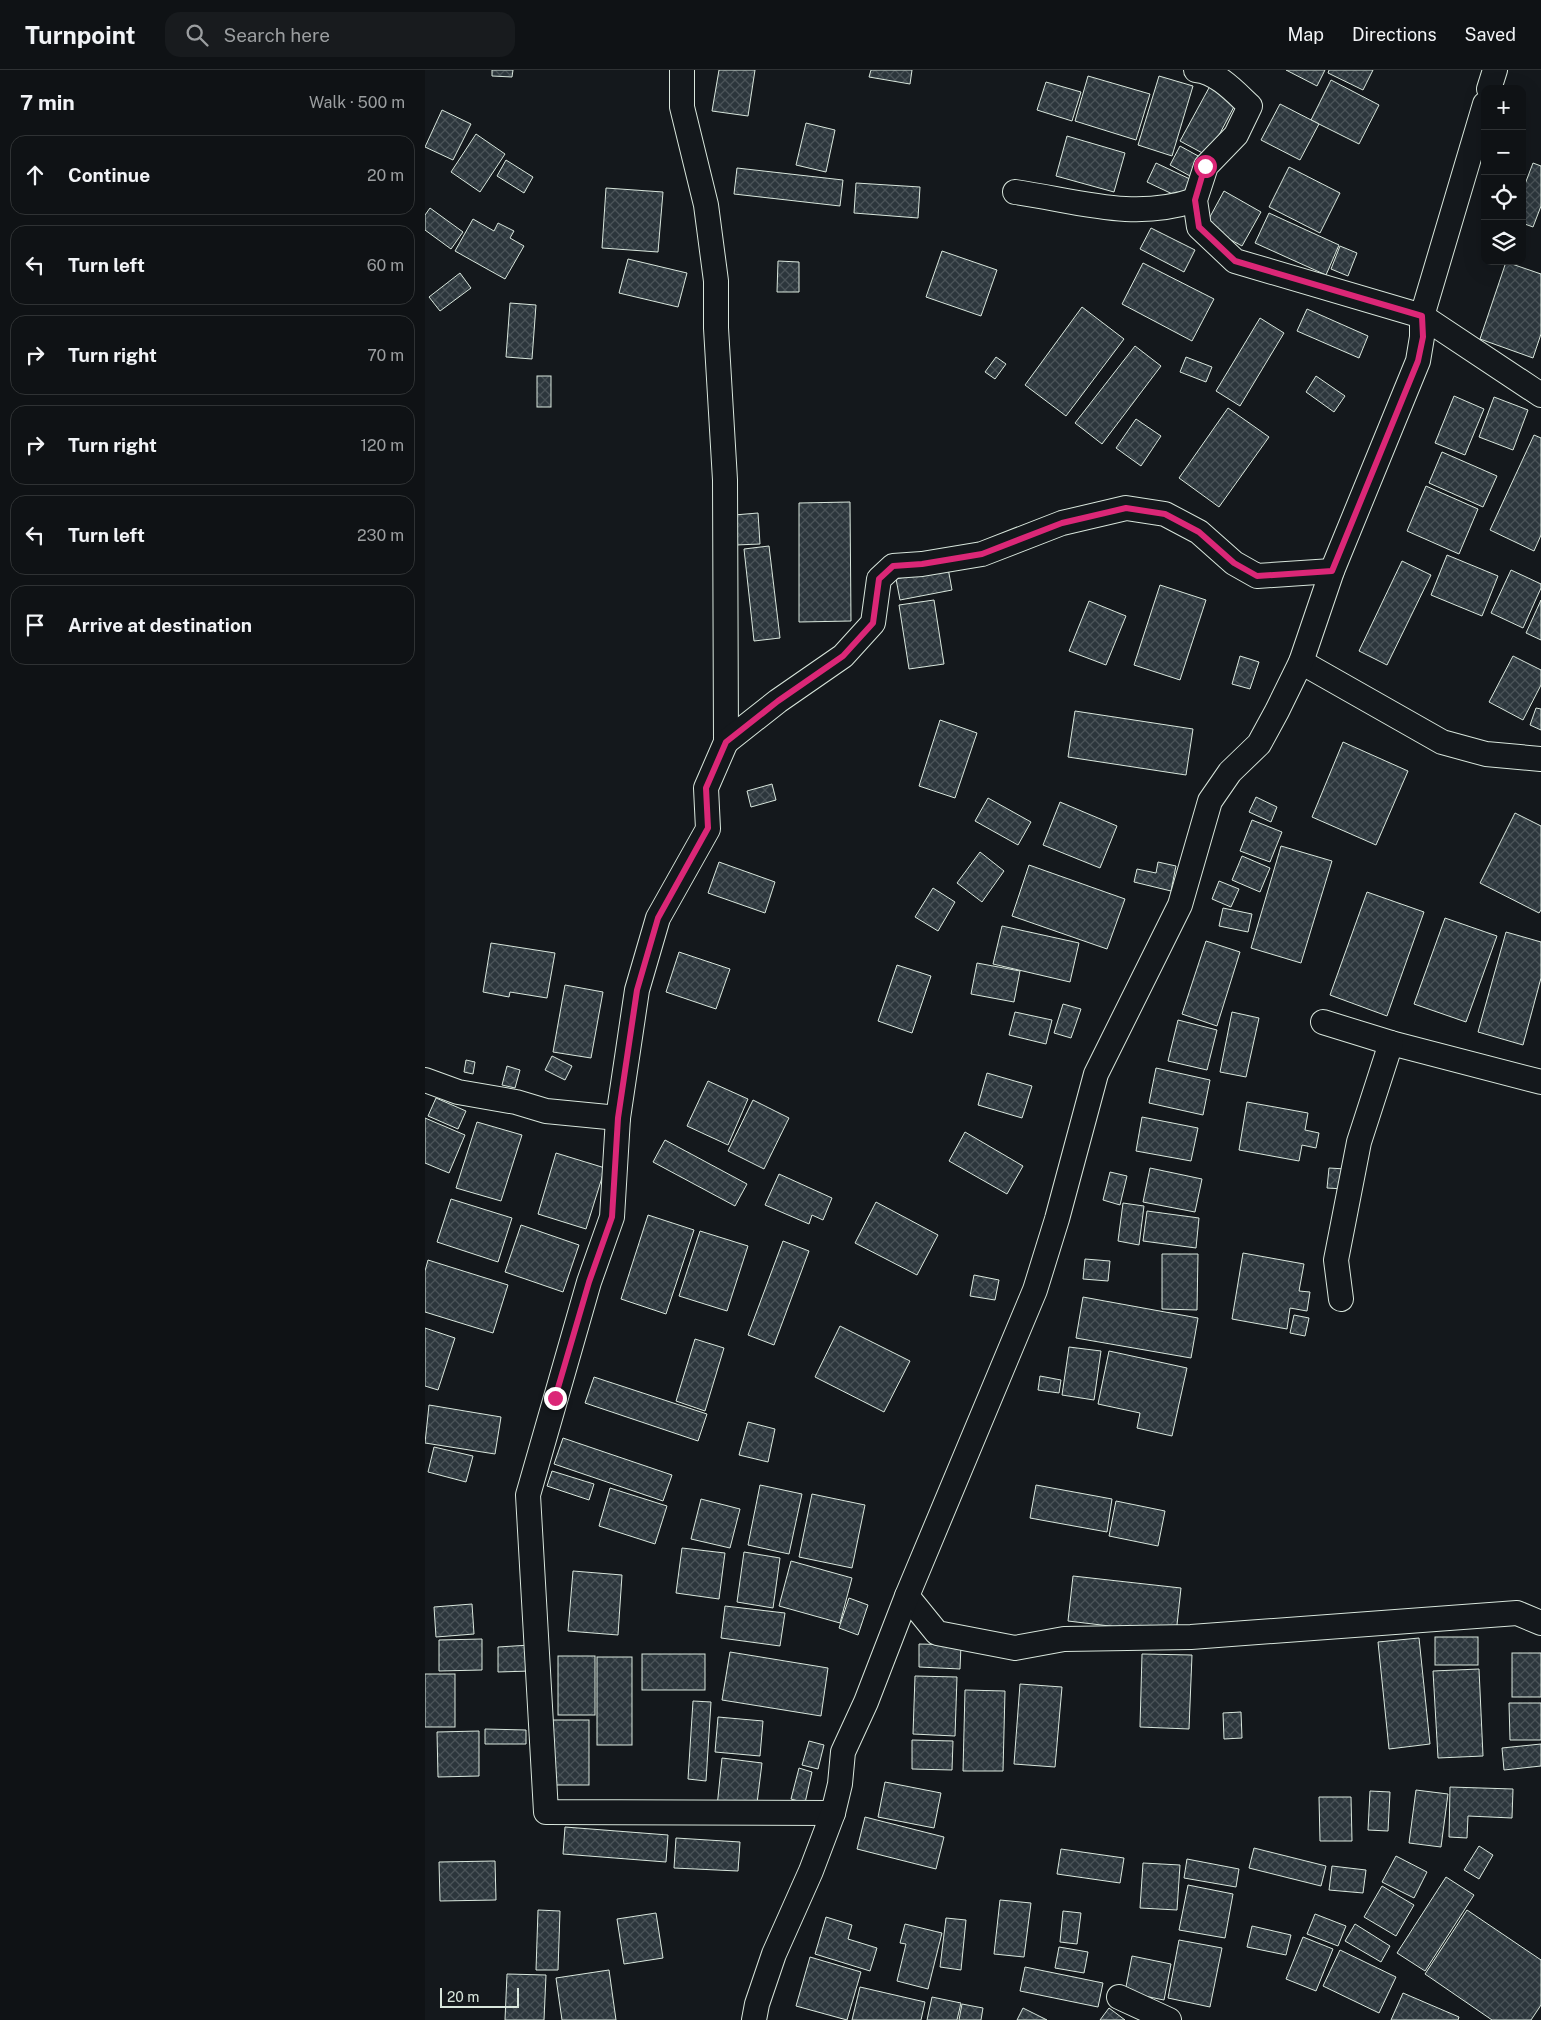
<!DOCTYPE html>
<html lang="en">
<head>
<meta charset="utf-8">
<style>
  :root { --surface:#0f1215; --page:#181b1e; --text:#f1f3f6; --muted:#9b9ea0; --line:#2f3234 }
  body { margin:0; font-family:"Public Sans",sans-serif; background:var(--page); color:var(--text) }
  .controls { position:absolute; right:15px; top:15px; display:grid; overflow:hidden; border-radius:10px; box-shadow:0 5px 20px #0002 }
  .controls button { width:45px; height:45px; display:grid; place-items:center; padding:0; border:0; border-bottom:1px solid var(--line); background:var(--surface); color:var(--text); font:25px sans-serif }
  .scale { position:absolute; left:15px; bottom:12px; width:79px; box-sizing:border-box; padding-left:5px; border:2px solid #d8e6dc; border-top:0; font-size:14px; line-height:18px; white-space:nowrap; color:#d8e6dc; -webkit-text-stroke:4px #14181c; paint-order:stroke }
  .stop { position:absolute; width:15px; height:15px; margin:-11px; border:4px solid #db2777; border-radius:50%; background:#fff }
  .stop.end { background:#db2777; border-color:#fff; box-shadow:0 1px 5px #0008 }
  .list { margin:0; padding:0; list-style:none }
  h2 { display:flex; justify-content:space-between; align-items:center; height:65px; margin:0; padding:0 20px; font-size:21px }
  h2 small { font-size:16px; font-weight:400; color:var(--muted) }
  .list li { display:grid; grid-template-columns:32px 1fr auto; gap:15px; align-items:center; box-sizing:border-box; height:80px; margin:0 10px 10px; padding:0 10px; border:1px solid var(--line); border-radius:15px }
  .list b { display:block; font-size:19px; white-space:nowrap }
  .list em { font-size:16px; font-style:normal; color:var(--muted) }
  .icon { flex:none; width:28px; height:28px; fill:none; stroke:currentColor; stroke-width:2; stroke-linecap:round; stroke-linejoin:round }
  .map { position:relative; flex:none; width:1116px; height:1950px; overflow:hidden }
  header { display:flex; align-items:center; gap:30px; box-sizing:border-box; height:70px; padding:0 25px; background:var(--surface); border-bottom:1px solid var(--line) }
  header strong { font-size:24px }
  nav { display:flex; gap:28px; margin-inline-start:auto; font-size:18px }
  .search { width:350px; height:45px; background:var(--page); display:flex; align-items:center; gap:12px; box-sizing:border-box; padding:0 18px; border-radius:15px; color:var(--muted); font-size:19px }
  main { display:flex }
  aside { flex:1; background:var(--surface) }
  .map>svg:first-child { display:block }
  .building { fill:url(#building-cross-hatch); stroke:#d8e6dc }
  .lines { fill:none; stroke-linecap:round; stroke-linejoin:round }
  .street-casing { stroke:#d8e6dc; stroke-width:26 }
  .street { stroke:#14181c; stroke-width:24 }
  .route { stroke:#db2777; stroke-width:6 }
</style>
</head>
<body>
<header>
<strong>Turnpoint</strong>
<div class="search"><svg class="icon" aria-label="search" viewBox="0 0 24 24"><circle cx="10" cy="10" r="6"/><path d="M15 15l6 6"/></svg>Search here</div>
<nav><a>Map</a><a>Directions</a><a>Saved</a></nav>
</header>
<main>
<aside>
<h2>7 min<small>Walk · 500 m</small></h2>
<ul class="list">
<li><svg class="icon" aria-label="ahead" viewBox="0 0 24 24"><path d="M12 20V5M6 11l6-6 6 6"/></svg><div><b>Continue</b></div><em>20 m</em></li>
<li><svg class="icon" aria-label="left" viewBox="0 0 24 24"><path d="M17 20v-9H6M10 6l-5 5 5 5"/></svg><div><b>Turn left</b></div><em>60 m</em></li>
<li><svg class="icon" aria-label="right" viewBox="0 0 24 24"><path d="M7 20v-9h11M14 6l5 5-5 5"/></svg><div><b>Turn right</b></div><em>70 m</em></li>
<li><svg class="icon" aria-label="right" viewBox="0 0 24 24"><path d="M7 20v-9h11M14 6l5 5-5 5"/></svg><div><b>Turn right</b></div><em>120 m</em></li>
<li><svg class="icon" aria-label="left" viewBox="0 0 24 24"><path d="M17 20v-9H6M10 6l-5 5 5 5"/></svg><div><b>Turn left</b></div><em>230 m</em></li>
<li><svg class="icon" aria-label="arrive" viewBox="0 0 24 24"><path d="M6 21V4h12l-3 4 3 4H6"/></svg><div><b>Arrive at destination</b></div></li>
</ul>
</aside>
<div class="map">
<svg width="1116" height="1950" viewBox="0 0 1116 1950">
  <defs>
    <pattern id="building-cross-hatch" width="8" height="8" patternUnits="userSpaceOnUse" patternTransform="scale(1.25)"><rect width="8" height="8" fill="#2c363c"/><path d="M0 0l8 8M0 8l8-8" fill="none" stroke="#4a5358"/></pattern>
  </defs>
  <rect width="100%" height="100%" fill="#14181c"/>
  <!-- building -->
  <g class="building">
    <polygon points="67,0 88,0 87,7 67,6"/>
    <polygon points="294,0 330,0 323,46 287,41"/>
    <polygon points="446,0 487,0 485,14 444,7"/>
    <polygon points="861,0 900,0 892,16"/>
    <polygon points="904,0 948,0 938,20 903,3"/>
    <polygon points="663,6 725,24 711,70 650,51"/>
    <polygon points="734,6 768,16 747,86 713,75"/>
    <polygon points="906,10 954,35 934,74 886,50"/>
    <polygon points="621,12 656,22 647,51 612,40"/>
    <polygon points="785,16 812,31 783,86 755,71"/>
    <polygon points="855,34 894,54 875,90 836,70"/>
    <polygon points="17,40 46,54 28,90 0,77"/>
    <polygon points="381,53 410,60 401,102 371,95"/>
    <polygon points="51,64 80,84 55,122 26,102"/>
    <polygon points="642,66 700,83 689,122 631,106"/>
    <polygon points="755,76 775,87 765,106 745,95"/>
    <polygon points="81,90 108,107 99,123 72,106"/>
    <polygon points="731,93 767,110 758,129 722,112"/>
    <polygon points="1108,93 1116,96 1116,136 1108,157 1097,153 1097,122"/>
    <polygon points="864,97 915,123 895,163 844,137"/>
    <polygon points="312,98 418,110 415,136 309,124"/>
    <polygon points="431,113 495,117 493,148 429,143"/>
    <polygon points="181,118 238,122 233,182 177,178"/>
    <polygon points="799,121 836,142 817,176 780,156"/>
    <polygon points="5,138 38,162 26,179 0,160 0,145"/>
    <polygon points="844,143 914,175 901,205 830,173"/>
    <polygon points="48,149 69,161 73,153 89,161 85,168 99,176 80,209 30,181"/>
    <polygon points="726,158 770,180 759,202 715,179"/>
    <polygon points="915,176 932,183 923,206 906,199"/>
    <polygon points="517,181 572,200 556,246 501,227"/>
    <polygon points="203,189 262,203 253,237 194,223"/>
    <polygon points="353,191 374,192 374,222 352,222"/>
    <polygon points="1081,192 1116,204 1116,264 1108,288 1055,269"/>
    <polygon points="718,193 789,229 767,271 697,234"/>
    <polygon points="35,203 46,218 15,241 4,227"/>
    <polygon points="85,233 111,235 107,289 81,287"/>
    <polygon points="657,237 699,269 641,346 600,315"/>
    <polygon points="882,239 943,266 934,288 872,261"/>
    <polygon points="835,248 859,263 815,336 791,321"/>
    <polygon points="710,276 736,296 677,374 650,353"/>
    <polygon points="571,287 581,294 570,309 560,302"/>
    <polygon points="761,287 787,297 781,312 755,302"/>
    <rect x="112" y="306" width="14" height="31"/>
    <polygon points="891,306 920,326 909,342 881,322"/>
    <polygon points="1029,326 1059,339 1040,385 1010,373"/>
    <polygon points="1069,327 1103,340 1088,380 1054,367"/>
    <polygon points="803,338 844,367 794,437 754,408"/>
    <polygon points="711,349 736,366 716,396 691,378"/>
    <polygon points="1109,365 1116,368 1116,465 1109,481 1065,460"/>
    <polygon points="1017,382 1072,406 1058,437 1004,413"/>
    <polygon points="1001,416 1053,439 1034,484 982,461"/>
    <polygon points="425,432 426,551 374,552 374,433"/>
    <polygon points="333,443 335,474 311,475 309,445"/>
    <polygon points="344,476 355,568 329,571 319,479"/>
    <polygon points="1022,485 1073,506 1057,546 1006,525"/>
    <polygon points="977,491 1006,505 962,595 934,581"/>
    <polygon points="523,498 527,520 475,530 471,509"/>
    <polygon points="1086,500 1116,514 1116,518 1098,558 1066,543"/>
    <polygon points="735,515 781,530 755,610 709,595"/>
    <polygon points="509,530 519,594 484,599 474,535"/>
    <polygon points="1116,530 1116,570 1101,563"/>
    <polygon points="664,531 701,546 681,595 644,581"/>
    <polygon points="815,586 834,592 825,619 807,614"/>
    <polygon points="1088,586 1116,600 1116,615 1098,650 1064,632"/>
    <polygon points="1111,638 1116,639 1116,660 1105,655"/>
    <polygon points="650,641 768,659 761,705 643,687"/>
    <polygon points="515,650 552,663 530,728 494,716"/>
    <polygon points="918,672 983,701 951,775 887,747"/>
    <polygon points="347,714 351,730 326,737 322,721"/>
    <polygon points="831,727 852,737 846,752 824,742"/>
    <polygon points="563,728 606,752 593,775 550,751"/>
    <polygon points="635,732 692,756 675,798 618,775"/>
    <polygon points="1090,743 1116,756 1116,840 1114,843 1055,813"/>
    <polygon points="827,750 857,762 845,792 815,781"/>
    <polygon points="856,776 907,791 876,893 826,878"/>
    <polygon points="555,782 579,801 557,832 532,813"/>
    <polygon points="817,786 845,798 835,822 807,810"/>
    <polygon points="294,792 350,812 340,843 283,823"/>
    <polygon points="733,792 751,796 746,821 709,812 712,799 731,803"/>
    <polygon points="604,795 700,829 682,879 587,846"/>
    <polygon points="794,811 814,819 806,837 787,829"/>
    <polygon points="508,818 530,832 513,861 490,847"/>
    <polygon points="942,822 999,842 962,946 905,925"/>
    <polygon points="798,838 827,844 823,862 794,856"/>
    <polygon points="1020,848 1072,866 1041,952 989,934"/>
    <polygon points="577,856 654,873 645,912 568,894"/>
    <polygon points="1081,862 1116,872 1116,908 1098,975 1053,962"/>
    <polygon points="781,871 815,882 792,956 757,944"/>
    <polygon points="66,873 130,883 122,928 85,922 84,927 58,922"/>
    <polygon points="254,882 305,899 291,939 241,922"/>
    <polygon points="552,893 595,901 589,932 546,924"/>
    <polygon points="472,895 506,906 487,963 453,951"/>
    <polygon points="140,915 178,922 166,988 128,982"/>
    <polygon points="638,934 656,939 646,968 629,963"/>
    <polygon points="590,942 627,950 621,974 584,965"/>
    <polygon points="807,942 834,948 821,1007 795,1002"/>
    <polygon points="753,950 792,960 782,1000 743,991"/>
    <polygon points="127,986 147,996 140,1010 120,1000"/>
    <polygon points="41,990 50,992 48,1004 39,1002"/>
    <polygon points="82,996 95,1000 90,1018 77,1015"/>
    <polygon points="731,998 785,1010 778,1045 724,1033"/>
    <polygon points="562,1003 607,1016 597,1048 553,1035"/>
    <polygon points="283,1011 323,1029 303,1075 262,1056"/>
    <polygon points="11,1028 41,1041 33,1059 3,1046"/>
    <polygon points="328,1030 364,1048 339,1099 303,1081"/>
    <polygon points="822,1032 883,1043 880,1060 894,1063 891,1078 877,1075 874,1091 814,1080"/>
    <polygon points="717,1047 773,1058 766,1091 711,1081"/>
    <polygon points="0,1048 40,1065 24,1103 0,1093"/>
    <polygon points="52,1052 97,1065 76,1131 31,1118"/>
    <polygon points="540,1062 598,1096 582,1124 524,1091"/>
    <polygon points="240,1070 322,1114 310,1136 228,1092"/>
    <polygon points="131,1083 180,1098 161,1159 113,1144"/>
    <polygon points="725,1098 777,1109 770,1142 718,1132"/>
    <polygon points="904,1098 921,1099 919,1119 902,1118"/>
    <polygon points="685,1102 702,1106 695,1135 678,1130"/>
    <polygon points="354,1104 407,1128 398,1150 387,1145 384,1154 340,1135"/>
    <polygon points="26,1129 87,1148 73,1192 12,1172"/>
    <polygon points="451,1132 513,1165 492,1205 430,1173"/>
    <polygon points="698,1133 719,1136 714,1175 693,1171"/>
    <polygon points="722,1141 774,1148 771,1178 718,1171"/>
    <polygon points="223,1145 269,1160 241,1244 196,1229"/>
    <polygon points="96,1155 154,1175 138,1222 80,1202"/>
    <polygon points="275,1161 323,1176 302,1241 254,1226"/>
    <polygon points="358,1171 384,1181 349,1275 323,1265"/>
    <polygon points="818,1183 879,1194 874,1221 885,1222 882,1241 865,1238 862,1259 807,1249"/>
    <polygon points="737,1184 773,1184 772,1240 737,1239"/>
    <polygon points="660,1189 685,1191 683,1211 658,1209"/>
    <polygon points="3,1190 83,1215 68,1263 0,1242 0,1201"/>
    <polygon points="549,1205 574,1210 570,1230 545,1226"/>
    <polygon points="658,1227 773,1248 766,1288 651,1268"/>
    <polygon points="869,1245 884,1248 880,1266 865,1263"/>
    <polygon points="415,1256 485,1291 459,1342 390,1307"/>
    <polygon points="0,1258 30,1268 13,1320 0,1316"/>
    <polygon points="270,1269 299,1278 280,1341 251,1331"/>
    <polygon points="644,1277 676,1281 669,1330 637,1325"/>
    <polygon points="684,1281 762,1298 747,1366 712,1358 715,1343 673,1334"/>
    <polygon points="615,1306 636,1310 634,1323 613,1320"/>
    <polygon points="169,1307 282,1344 273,1371 160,1333"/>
    <polygon points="4,1335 76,1347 70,1384 0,1373"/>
    <polygon points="323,1352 350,1359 343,1392 314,1385"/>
    <polygon points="138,1368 247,1405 238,1431 129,1394"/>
    <polygon points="9,1377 48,1386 41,1412 3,1402"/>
    <polygon points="127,1401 169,1414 164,1430 122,1416"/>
    <polygon points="335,1415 377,1424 364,1484 323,1475"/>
    <polygon points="611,1415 687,1429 682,1462 605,1448"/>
    <polygon points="185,1418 242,1436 230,1474 174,1456"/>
    <polygon points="387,1424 440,1435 427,1498 374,1487"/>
    <polygon points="276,1429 315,1439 305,1478 266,1469"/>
    <polygon points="691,1431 740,1441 733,1476 684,1466"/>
    <polygon points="257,1478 300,1483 294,1529 251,1523"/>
    <polygon points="319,1482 355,1488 348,1538 312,1532"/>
    <polygon points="366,1491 427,1508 415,1553 354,1536"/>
    <polygon points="148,1501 197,1505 193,1565 143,1561"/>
    <polygon points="648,1506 756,1518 751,1564 643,1551"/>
    <polygon points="424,1528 443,1535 433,1565 414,1558"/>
    <polygon points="47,1534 49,1564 11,1567 9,1537"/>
    <polygon points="300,1536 360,1543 355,1576 296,1568"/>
    <rect x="1010" y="1567" width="43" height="28"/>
    <polygon points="994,1568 1005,1674 964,1679 953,1572"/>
    <polygon points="57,1569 57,1600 14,1601 14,1570"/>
    <polygon points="494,1574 536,1575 535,1599 494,1597"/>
    <polygon points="105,1575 106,1601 73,1602 73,1577"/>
    <polygon points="305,1582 403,1598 396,1646 297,1630"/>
    <rect x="1087" y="1583" width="29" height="44"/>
    <rect x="217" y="1584" width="63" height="36"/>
    <polygon points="717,1584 767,1585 764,1659 715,1657"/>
    <rect x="133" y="1586" width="37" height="59"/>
    <rect x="172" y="1587" width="35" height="88"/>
    <polygon points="1054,1599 1058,1686 1013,1688 1008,1601"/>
    <rect x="0" y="1604" width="30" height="53"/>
    <polygon points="490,1606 532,1607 530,1666 488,1664"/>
    <polygon points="595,1614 637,1617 630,1697 589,1694"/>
    <polygon points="540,1620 580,1621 578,1701 538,1701"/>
    <polygon points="268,1631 286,1632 281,1711 263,1709"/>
    <polygon points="1084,1633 1116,1633 1116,1670 1085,1670"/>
    <polygon points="816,1642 817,1668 799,1669 798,1643"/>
    <polygon points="293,1647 338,1651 335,1686 290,1682"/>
    <rect x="126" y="1650" width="38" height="65"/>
    <polygon points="60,1659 101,1660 101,1674 60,1674"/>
    <polygon points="54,1661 54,1706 13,1707 12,1662"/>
    <polygon points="487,1670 528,1671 527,1700 487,1699"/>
    <polygon points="384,1671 399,1675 393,1699 377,1695"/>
    <polygon points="1116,1674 1116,1696 1079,1700 1077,1678"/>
    <polygon points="297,1688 337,1693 331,1741 292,1737"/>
    <polygon points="374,1698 387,1702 380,1733 366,1729"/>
    <polygon points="460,1712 516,1723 509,1758 453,1747"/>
    <polygon points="1025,1717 1088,1719 1087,1748 1043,1746 1042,1768 1024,1767"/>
    <polygon points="991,1720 1023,1724 1016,1777 984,1773"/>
    <polygon points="945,1721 965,1722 963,1761 943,1760"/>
    <polygon points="894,1727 926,1727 927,1771 895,1771"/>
    <polygon points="440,1747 519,1767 511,1799 432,1779"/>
    <polygon points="140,1757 243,1765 241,1792 138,1784"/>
    <polygon points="251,1768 315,1772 313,1801 249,1798"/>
    <polygon points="1054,1776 1068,1785 1054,1809 1039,1800"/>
    <polygon points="829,1778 901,1796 896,1816 824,1798"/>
    <polygon points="636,1779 699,1788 695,1813 632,1804"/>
    <polygon points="971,1786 1002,1802 989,1828 957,1812"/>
    <polygon points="762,1789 814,1799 811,1817 759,1808"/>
    <polygon points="70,1791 71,1830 15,1831 14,1792"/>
    <polygon points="718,1793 755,1795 752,1840 715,1838"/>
    <polygon points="907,1796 941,1800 938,1823 904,1820"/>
    <polygon points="1021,1807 1049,1825 1000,1901 972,1883"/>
    <polygon points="763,1815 808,1824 800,1868 754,1860"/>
    <polygon points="957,1816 989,1835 971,1866 939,1847"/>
    <polygon points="575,1830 606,1833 599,1887 569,1884"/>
    <polygon points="113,1840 135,1841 133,1900 111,1900"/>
    <polygon points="1042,1840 1116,1890 1116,1935 1106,1950 1067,1950 1000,1904"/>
    <polygon points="638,1841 656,1843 652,1874 635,1872"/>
    <polygon points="231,1843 238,1888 199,1894 192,1849"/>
    <polygon points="890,1844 921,1856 913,1876 882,1864"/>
    <polygon points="401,1847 427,1855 423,1869 452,1878 445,1901 390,1884"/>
    <polygon points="521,1848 541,1850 536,1900 515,1897"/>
    <polygon points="480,1854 517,1863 503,1919 472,1911 481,1874 475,1873"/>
    <polygon points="930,1854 965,1876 956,1892 920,1871"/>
    <polygon points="827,1856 866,1865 861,1885 822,1877"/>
    <polygon points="878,1867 908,1879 891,1921 861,1909"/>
    <polygon points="754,1870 797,1878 785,1937 743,1928"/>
    <polygon points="634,1877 663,1882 659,1903 630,1898"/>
    <polygon points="915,1880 971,1907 954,1943 898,1916"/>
    <polygon points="707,1886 746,1894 739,1930 700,1922"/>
    <polygon points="385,1887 436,1902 422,1950 371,1936"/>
    <polygon points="600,1897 678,1913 673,1937 595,1921"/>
    <polygon points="184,1900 191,1950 137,1950 131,1908"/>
    <polygon points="82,1904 121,1905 119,1950 80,1950"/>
    <polygon points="435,1917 500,1932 496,1950 427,1950"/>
    <polygon points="978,1923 1034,1947 1033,1950 966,1950"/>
    <polygon points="507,1927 536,1933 532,1950 502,1950"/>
    <polygon points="537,1934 558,1938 556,1950 534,1950"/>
    <polygon points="598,1938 622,1950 592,1950"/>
    <polygon points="684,1938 700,1950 675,1950"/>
  </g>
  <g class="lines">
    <defs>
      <g id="street">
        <polyline points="257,0 257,37 281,135 291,211 291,258 300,410 301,672 281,718 283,759 233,848 212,920 193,1048 187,1147 164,1212 103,1425 121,1742 408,1743"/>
        <path d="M771,0C792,2 810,22 825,36L811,65L781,96L770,130L774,157L810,191L997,246L1116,325"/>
        <polyline points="1064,19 1070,0"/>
        <path d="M590,122C653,131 708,151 770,130"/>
        <polyline points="876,592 1017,672 1061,684 1116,689"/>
        <polyline points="301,672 353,631 418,586 448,553 454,509 468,496 497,494 557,484 637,453 701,438 740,444 774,462 809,493 832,506 907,501"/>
        <polyline points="898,952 966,973 1116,1012"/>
        <polyline points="0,1010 33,1022 91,1032 121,1041 193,1048"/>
        <polyline points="916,1229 911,1190 934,1072 966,973"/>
        <polyline points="482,1526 512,1563 590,1578 639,1569 766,1567 1092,1543 1116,1553"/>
        <polyline points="694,1927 744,1950"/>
        <polyline points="329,1950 332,1934 349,1884 386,1801 408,1743 415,1714 418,1682 441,1632 482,1526 610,1220 632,1149 671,1004 755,835 785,731 805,702 834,674 852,641 876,592 907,501 993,291 997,267 997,246 1060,34"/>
      </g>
    </defs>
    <!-- street casing -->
    <use href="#street" class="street-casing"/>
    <!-- street -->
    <use href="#street" class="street"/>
  </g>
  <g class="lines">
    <!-- route -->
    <polyline class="route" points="130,1328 164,1212 187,1147 193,1048 212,920 233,848 283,758 281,718 301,672 353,631 418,586 448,553 454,509 468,496 497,494 557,484 637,453 701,438 740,444 774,462 809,493 832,506 907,501 993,291 998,267 997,246 810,191 774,157 770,130 780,96"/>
  </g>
</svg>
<div class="controls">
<button>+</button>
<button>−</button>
<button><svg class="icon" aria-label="locate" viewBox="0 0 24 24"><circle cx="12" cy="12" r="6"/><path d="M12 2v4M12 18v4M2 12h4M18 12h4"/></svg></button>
<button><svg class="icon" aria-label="layers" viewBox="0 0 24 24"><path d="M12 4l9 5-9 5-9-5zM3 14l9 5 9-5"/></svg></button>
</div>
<div class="scale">20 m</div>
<div class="stop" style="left:780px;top:96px"></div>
<div class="stop end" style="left:130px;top:1328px"></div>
</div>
</main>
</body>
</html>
